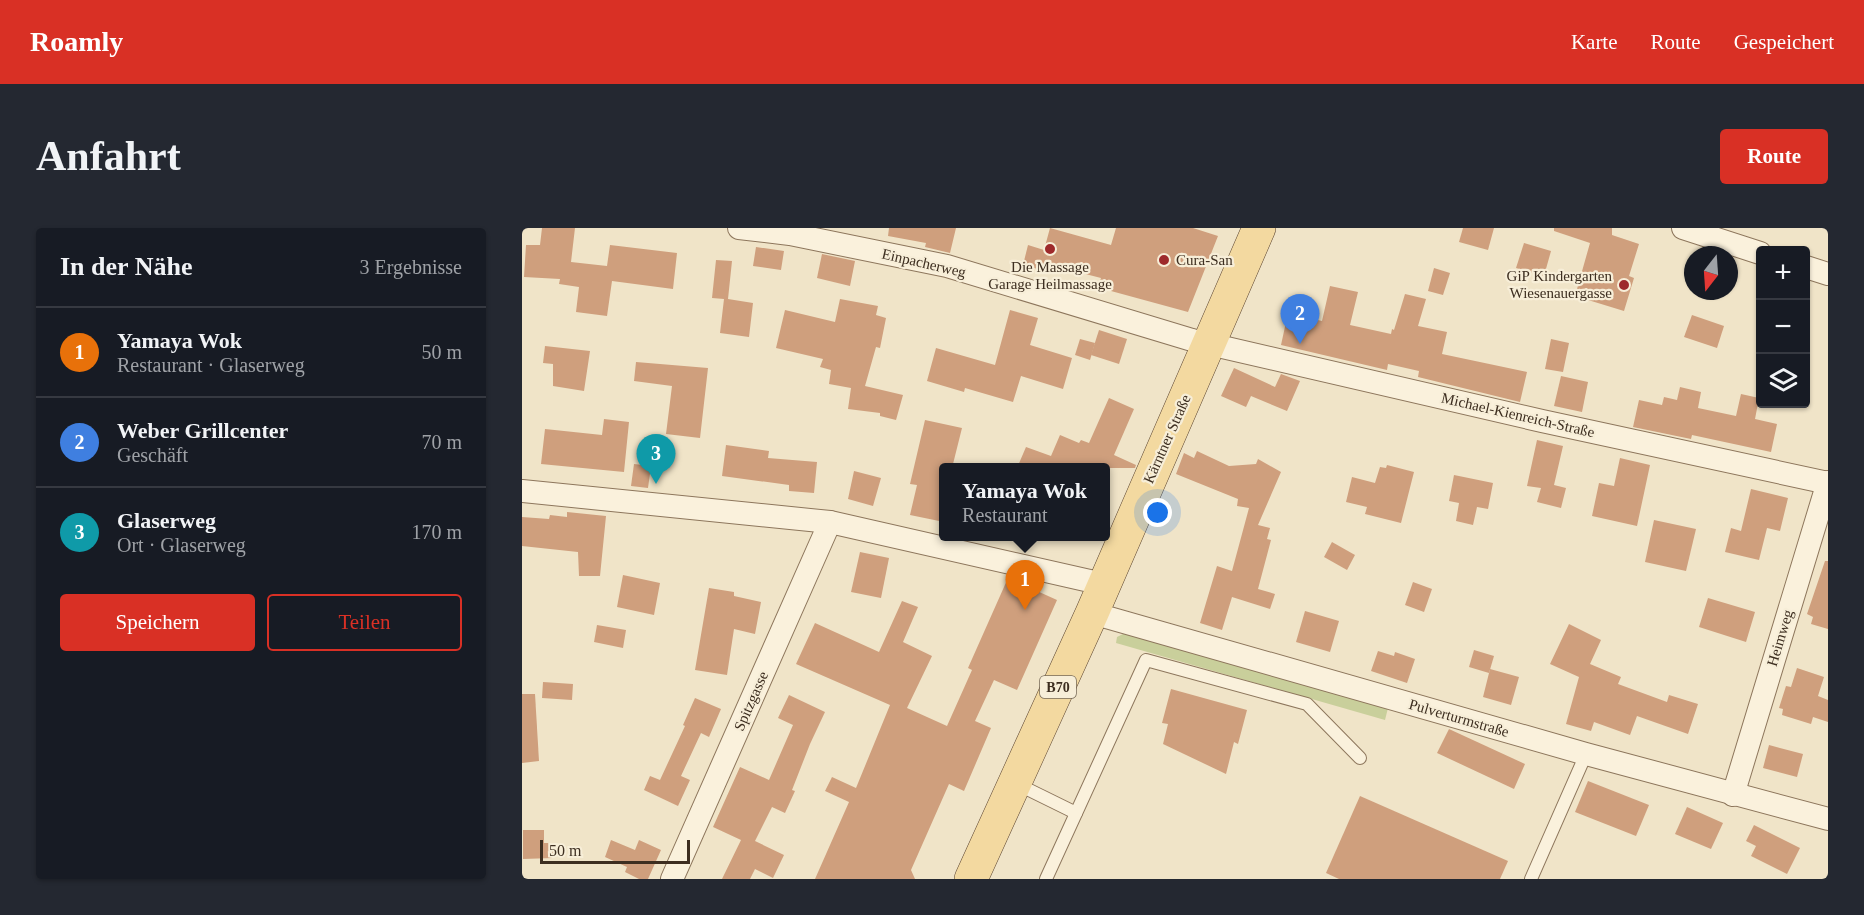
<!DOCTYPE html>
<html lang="de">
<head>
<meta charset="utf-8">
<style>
  :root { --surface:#171b24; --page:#242831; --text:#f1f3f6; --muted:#9ea1a6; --line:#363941; --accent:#d93025 }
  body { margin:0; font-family:"Times New Roman",serif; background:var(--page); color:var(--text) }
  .controls { position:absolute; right:18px; top:18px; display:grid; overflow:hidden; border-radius:6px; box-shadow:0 2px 4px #0004 }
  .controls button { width:54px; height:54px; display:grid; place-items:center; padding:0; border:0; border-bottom:2px solid var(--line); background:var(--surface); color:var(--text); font:30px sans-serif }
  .compass { position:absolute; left:1162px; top:18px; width:54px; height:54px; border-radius:50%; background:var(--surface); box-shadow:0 2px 4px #0004; rotate:197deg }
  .scale { position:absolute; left:18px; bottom:15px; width:150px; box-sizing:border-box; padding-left:6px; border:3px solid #3d2e20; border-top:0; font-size:16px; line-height:21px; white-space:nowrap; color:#3d2e20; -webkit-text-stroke:4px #f7eed8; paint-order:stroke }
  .you { position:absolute; left:636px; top:285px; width:21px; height:21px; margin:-15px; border:4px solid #fff; border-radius:50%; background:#1a73e8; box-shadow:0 0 0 9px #1a73e833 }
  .badge { display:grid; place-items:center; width:39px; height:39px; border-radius:50%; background:var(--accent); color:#fff; font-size:20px; font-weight:700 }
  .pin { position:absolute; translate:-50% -50px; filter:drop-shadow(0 2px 3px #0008) }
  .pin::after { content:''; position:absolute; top:32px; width:21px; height:18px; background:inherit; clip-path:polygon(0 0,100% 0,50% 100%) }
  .popup { position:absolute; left:417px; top:235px; width:171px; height:78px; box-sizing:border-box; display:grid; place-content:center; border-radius:6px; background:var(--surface); filter:drop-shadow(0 2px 4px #0005); font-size:20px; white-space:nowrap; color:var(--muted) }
  .popup b { font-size:22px; color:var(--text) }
  .popup::after { content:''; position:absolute; left:50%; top:100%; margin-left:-12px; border:12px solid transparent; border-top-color:var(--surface) }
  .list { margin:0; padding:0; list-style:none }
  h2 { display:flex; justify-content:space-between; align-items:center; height:78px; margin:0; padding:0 24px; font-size:26px }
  h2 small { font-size:20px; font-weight:400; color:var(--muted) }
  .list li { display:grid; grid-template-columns:39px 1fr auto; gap:18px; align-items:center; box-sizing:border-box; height:90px; padding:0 24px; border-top:2px solid var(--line) }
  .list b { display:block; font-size:22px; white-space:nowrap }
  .list p { margin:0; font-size:20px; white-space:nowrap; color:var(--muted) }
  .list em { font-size:20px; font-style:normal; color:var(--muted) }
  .actions { display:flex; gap:12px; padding:18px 24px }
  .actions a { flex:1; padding:14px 0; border:2px solid var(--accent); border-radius:6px; text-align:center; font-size:21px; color:var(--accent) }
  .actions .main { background:var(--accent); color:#fff }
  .icon { flex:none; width:33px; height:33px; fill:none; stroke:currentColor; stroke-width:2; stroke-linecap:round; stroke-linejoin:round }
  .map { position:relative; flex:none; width:1306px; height:651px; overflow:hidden; border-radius:6px }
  header { display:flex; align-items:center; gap:36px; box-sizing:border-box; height:84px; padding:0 30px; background:var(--accent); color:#fff }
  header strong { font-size:28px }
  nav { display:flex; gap:33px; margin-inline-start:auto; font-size:21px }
  .intro { display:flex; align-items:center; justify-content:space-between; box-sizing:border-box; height:144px; padding:0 36px }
  h1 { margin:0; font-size:42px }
  .button { padding:15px 27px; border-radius:6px; background:var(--accent); color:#fff; font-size:21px; font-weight:700 }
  main { display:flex; gap:36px; padding:0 36px }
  aside { flex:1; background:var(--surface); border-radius:6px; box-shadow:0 2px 4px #0004 }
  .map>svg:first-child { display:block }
  .green { fill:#c9cf9b }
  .building { fill:#cf9f7d }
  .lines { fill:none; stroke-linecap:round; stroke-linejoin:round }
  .lane-casing { stroke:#8d765c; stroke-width:14 }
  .street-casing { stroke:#8d765c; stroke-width:24 }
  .primary-casing { stroke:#5b4430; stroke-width:34 }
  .lane { stroke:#faf1dc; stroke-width:12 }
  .street { stroke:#faf1dc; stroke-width:22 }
  .primary { stroke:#f3d9a0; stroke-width:33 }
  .poi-dot { fill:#9e2a2b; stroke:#f7eed8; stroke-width:2 }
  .labels { text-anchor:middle; stroke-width:4.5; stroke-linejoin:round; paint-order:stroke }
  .shield { fill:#f7eed8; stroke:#756857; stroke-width:1.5 }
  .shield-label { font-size:14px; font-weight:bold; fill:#3d2e20 }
  .poi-label { font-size:15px; fill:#3d2e20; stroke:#f7eed8; text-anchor:start }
  .street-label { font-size:15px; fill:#3d2e20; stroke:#f7eed8 }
</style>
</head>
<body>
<header>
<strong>Roamly</strong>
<nav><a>Karte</a><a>Route</a><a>Gespeichert</a></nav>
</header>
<div class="intro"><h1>Anfahrt</h1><a class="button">Route</a></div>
<main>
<aside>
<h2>In der Nähe<small>3 Ergebnisse</small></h2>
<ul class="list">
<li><span class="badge" style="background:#e8710a">1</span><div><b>Yamaya Wok</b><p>Restaurant · Glaserweg</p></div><em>50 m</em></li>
<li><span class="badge" style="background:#3f7fe0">2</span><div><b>Weber Grillcenter</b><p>Geschäft</p></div><em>70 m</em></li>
<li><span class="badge" style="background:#0f9aa8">3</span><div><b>Glaserweg</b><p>Ort · Glaserweg</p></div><em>170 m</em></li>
</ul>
<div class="actions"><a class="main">Speichern</a><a>Teilen</a></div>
</aside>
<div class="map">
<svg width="1306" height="651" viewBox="0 0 1306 651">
  <rect width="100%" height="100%" fill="#f0e4c8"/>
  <!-- green -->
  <polygon class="green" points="603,405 866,480 863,492 594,415 595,409"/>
  <!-- building -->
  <g class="building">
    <polygon points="20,0 53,0 49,34 85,38 88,17 155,25 151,61 90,53 85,88 54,84 57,59 37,56 38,51 2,49 4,17 18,17"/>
    <polygon points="367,0 434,0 428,25 403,19 404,15 366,8"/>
    <polygon points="528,0 589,17 594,0 671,0 696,8 666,84 589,63 590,57 578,53 579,50 536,39 534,46 501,37 506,17 522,22"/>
    <polygon points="941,0 972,0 966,22 937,14"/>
    <polygon points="1032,0 1090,0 1090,7 1117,16 1107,48 1112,50 1102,83 1053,68 1068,15 1032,3"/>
    <polygon points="1002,15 1029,23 1022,48 994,40"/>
    <polygon points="234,19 262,23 259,42 231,38"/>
    <polygon points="300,26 333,33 328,58 295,50"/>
    <polygon points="194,32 210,33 206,71 231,75 227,109 198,105 202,71 190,70"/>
    <polygon points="912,40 928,45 921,67 906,63"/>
    <polygon points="808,58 836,64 828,97 869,106 870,101 872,102 883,66 904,71 896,98 925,104 920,126 1005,144 998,174 896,149 897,143 866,136 865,142 759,117 766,85 800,93"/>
    <polygon points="318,71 356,78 354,87 364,90 358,120 354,119 343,158 381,167 374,192 358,188 358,185 326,181 329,160 307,156 309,142 298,139 301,131 254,120 263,82 313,94"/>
    <polygon points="488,82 516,90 508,117 550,130 541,161 499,148 491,174 443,160 442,164 405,153 414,120 473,137"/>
    <polygon points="1170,87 1202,98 1195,120 1162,109"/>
    <polygon points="577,102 605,111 597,136 569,127"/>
    <polygon points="558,111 573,115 568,132 553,127"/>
    <polygon points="1029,111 1047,115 1041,144 1023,141"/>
    <polygon points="23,118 68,123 62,163 31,158 31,136 21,135"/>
    <polygon points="114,134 186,140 178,210 144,206 150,158 112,153"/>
    <polygon points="712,140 753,159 759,146 778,153 765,183 729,168 724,179 699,168"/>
    <polygon points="1039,148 1066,154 1060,184 1032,178"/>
    <polygon points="1158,159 1179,164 1176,180 1214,188 1219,166 1237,170 1233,191 1255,196 1249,224 1170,207 1169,211 1111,199 1117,172 1140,177 1142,169 1155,172"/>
    <polygon points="587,170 612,181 592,227 614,237 613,240 495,240 504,219 529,228 538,207 557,215 559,212 567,215"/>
    <polygon points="82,191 107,194 102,244 19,236 23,201 80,207"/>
    <polygon points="403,192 440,200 430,240 422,240 422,294 388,287 395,257 388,256"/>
    <polygon points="1015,212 1041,218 1032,257 1044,260 1039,280 1015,274 1019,260 1005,258"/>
    <polygon points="204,217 247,223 246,230 295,234 292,265 267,263 267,257 200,248"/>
    <polygon points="675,223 707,238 734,236 736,231 759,244 736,297 748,300 745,311 749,312 736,361 753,366 748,381 710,369 700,402 678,395 695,338 710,343 727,280 715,278 716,271 654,246 662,225 672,230"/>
    <polygon points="1098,230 1128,237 1115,298 1070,288 1077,255 1092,258"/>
    <polygon points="112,236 129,238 126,260 109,258"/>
    <polygon points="865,237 892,244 879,295 843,286 845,279 824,274 830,249 853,255 858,239 864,240"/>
    <polygon points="332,243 359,250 351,278 326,271"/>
    <polygon points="932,247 971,255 966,281 955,279 951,297 934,293 937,275 927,273"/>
    <polygon points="1229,261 1266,270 1258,303 1245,300 1237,332 1203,324 1209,300 1219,303"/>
    <polygon points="45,284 84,288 78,348 57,348 56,324 0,318 0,289 27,291 28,287 45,289"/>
    <polygon points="1132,292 1174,301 1164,343 1123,334"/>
    <polygon points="810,314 833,327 825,342 802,329"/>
    <polygon points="338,324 367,330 359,370 329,364"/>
    <polygon points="1303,333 1306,333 1306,401 1289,396 1291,389 1285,386"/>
    <polygon points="101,347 138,355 132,387 95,379"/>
    <polygon points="486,350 535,372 495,462 472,452 453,493 469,500 442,563 427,556 389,642 393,651 293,651 327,574 303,563 310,549 334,560 368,477 274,436 293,395 357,424 380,373 396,379 381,414 410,428 385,480 425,498 450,442 446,440"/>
    <polygon points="891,354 910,361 902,384 883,377"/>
    <polygon points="187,360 212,364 212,368 239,374 233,406 212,401 205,447 173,442"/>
    <polygon points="1186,370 1233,384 1224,414 1177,399"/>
    <polygon points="783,383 817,393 808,424 774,414"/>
    <polygon points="1047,396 1079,412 1068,436 1099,449 1096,456 1145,474 1147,467 1176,476 1166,506 1115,488 1108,507 1072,494 1069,503 1044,496 1057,449 1028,436"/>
    <polygon points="75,397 104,402 101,420 72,414"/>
    <polygon points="952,422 972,428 967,445 947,439"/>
    <polygon points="856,423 872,428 873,424 893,431 885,455 849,443"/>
    <polygon points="1275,440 1302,449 1296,468 1306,472 1306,494 1291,489 1289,496 1260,487 1261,481 1257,480 1264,458 1269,459"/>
    <polygon points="968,441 997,449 989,477 961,469"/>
    <polygon points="21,454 51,456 50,472 20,470"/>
    <polygon points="649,461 725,482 716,516 712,514 704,546 641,516 646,496 640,495"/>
    <polygon points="0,466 13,466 17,533 0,535"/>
    <polygon points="267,467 303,484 288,516 270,562 273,563 263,585 250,579 233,613 262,627 251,650 233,641 228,651 200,651 219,612 191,599 218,539 247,552 271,497 256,490"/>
    <polygon points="173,470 199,481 187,509 179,505 159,548 168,552 156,578 122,562 128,548 138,552 163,498 161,497"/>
    <polygon points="927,501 1003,536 992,561 915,525"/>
    <polygon points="1247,517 1281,526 1275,549 1241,540"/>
    <polygon points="1066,553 1127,577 1114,608 1053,584"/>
    <polygon points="838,568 986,633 978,651 817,651 804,645"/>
    <polygon points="1165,579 1201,595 1189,621 1153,606"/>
    <polygon points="1232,597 1278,620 1265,646 1229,628 1234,618 1224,613"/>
    <polygon points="1,602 22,602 22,615 31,615 31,630 1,631"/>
    <polygon points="89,612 113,622 117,612 139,622 126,651 117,651 103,644 105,639 83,629"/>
  </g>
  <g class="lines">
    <defs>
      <g id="lane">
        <polyline points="493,555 554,585"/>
        <polyline points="524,651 624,432 785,476 838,530"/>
        <polyline points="1009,651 1064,526"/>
      </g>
      <g id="street">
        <polyline points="217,0 268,6 425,38 670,112 1020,193 1306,255"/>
        <polyline points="1161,0 1238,25"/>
        <polyline points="1284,39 1306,46"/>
        <polyline points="0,263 308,294 581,356"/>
        <polyline points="570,385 1064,526 1306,591"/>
        <polyline points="1211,567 1306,254"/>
        <polyline points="150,651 308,294"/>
      </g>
      <polyline id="primary" points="449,651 570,385 737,0"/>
    </defs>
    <!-- lane casing -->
    <use href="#lane" class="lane-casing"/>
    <!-- street casing -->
    <use href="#street" class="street-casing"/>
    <!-- primary casing -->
    <use href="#primary" class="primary-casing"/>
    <!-- lane -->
    <use href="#lane" class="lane"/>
    <!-- street -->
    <use href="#street" class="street"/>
    <!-- primary -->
    <use href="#primary" class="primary"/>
  </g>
  <!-- markers -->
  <g class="poi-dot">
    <circle cx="528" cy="21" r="6"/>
    <circle cx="642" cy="32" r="6"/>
    <circle cx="1102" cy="57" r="6"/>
  </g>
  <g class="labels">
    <!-- shield labels -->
    <rect class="shield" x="518" y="448" width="36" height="22" rx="4.5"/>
    <g class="shield-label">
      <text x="536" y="464">B70</text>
    </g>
    <!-- poi labels -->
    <g class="poi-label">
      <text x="654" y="37">Cura-San</text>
      <text x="528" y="44" text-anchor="middle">Die Massage<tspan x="528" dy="17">Garage Heilmassage</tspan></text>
      <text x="1090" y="53" text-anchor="end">GiP Kindergarten<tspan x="1090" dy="17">Wiesenauergasse</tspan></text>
    </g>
    <!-- street labels -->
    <g class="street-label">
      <text transform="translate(402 35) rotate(13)" y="5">Einpacherweg</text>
      <text transform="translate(996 187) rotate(13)" y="5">Michael-Kienreich-Straße</text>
      <text transform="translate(645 211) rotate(-66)" y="5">Kärntner Straße</text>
      <text transform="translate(1258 410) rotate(-73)" y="5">Heimweg</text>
      <text transform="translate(229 473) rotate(-66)" y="5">Spitzgasse</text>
      <text transform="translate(937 490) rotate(16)" y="5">Pulverturmstraße</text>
    </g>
  </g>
</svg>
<div class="controls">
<button>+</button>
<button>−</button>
<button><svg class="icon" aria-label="layers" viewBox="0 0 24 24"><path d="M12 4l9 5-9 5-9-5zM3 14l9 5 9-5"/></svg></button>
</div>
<svg class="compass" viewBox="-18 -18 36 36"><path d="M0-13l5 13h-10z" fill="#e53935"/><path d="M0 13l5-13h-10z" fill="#9ea1a6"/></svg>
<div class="scale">50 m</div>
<div class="you"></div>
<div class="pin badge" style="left:503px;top:382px;background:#e8710a">1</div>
<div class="popup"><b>Yamaya Wok</b>Restaurant</div>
<div class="pin badge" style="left:778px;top:116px;background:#3f7fe0">2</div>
<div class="pin badge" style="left:134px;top:256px;background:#0f9aa8">3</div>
</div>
</main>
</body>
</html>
